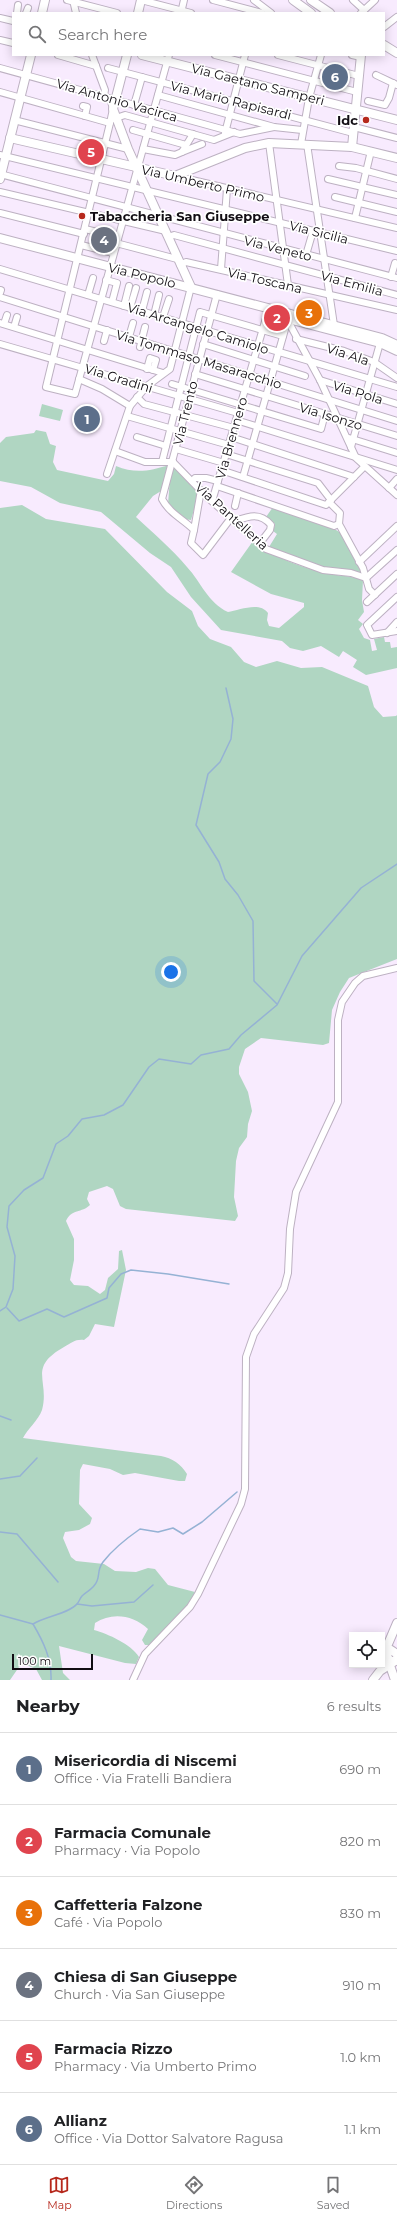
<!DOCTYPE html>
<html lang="en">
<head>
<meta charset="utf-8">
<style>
  :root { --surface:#fff; --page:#f2f2f2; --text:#202124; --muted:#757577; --line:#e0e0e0; --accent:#b6281c }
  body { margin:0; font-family:Montserrat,sans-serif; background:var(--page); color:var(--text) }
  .controls { position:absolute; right:12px; bottom:12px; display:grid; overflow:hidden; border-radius:0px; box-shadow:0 2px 10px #0003 }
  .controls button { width:36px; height:36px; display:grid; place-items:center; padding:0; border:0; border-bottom:1px solid var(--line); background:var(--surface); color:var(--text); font:20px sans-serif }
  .scale { position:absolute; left:12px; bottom:10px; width:81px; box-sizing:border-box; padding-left:4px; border:2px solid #110d13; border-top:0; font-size:11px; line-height:14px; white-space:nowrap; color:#110d13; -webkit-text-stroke:3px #fff; paint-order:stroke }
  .you { position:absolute; left:171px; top:972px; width:14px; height:14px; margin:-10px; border:3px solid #fff; border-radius:50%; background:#1a73e8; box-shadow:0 0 0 6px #1a73e833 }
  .badge { display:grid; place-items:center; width:26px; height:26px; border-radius:50%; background:var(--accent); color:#fff; font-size:13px; font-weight:700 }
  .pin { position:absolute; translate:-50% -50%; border:2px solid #fff; box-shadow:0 1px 4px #0006 }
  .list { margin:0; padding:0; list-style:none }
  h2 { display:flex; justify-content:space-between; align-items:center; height:52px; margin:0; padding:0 16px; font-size:17px }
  h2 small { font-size:13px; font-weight:400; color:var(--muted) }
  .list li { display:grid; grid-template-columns:26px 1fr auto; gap:12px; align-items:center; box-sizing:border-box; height:72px; padding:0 16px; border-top:1px solid var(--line) }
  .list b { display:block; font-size:15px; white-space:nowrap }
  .list p { margin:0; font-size:13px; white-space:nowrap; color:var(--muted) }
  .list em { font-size:13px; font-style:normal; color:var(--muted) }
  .icon { flex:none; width:22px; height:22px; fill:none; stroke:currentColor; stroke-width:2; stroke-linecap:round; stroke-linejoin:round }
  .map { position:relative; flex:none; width:397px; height:1680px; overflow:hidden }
  .search { position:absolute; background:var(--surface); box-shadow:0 2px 10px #0003; left:12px; right:12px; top:12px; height:44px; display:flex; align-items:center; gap:10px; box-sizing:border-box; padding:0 14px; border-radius:0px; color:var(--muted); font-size:15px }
  .sheet { height:484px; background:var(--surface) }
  nav { display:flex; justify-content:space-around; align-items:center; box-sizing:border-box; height:56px; border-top:1px solid var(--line); background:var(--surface); font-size:11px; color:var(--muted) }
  nav a { display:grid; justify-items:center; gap:2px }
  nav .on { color:var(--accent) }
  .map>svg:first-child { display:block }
  .green { fill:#b0d6c2 }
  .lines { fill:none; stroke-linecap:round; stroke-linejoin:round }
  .stream { stroke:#95b2d4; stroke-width:1.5 }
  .street-casing { stroke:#bdb1c2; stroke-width:8 }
  .secondary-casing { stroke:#bdb1c2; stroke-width:10 }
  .street { stroke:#fff; stroke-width:6 }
  .secondary { stroke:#fff; stroke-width:8 }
  .poi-dot { fill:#b6281c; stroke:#fff; stroke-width:1.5 }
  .labels { text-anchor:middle; stroke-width:3.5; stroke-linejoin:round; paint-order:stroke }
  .street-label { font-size:13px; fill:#110d13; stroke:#fff }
  .poi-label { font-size:13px; font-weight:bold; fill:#110d13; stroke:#fff; text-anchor:end }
</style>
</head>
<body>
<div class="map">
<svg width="397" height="1680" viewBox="0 0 397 1680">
  <rect width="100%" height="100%" fill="#f8ebfe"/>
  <!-- green -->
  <g class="green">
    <polygon points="42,404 63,410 60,421 39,416"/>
    <path d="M36,430L46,432L50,444L56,446L53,462L57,470L108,481L114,474L116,466C135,474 150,471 169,465L161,491L153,496L136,517C153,533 172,549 187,567C201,582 208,603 228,612C239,610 260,601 268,613L267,620L269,626L279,628L304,607V603L271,594L231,572L253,541C273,556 297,566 321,572C335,576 349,575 363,580L362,600L364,612L358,620L363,624L359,629L364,638L370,640L372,651L377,650L374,639L384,637L385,642H390L391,648L397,647V668L366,675L353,667L357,660L343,651L339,657L321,646L303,651L290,648L282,641L221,630L191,597L171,567L150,553L101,512L60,503L31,487L0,481V443L6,437L34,433Z"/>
    <polygon points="174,466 199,493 191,520 183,519 168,504 170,478"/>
    <path d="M22,505L46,519L105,529L167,592L192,611L198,626L210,639L231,647L244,662L256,667L277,661L301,668L322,667L368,686L374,707L383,717L396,716L397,715V959L349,978L340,992L332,1010L329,1043L323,1045L261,1038L245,1049L239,1067V1074L248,1092L252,1111L248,1124L247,1137L239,1148L236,1161L234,1197L238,1216L235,1221L126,1209L120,1206L113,1189L107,1186L89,1192L87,1199L90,1205C82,1213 71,1209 66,1221L74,1239V1260L70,1280L74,1285L88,1286L100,1294L105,1290L108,1278L118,1269L119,1251L122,1250L126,1270L114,1327L95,1324L89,1336L84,1340C75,1339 72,1343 64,1347C27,1368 50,1380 42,1410C38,1421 28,1428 23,1438L161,1456C172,1458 181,1464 187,1474L185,1481H179L135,1473L123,1475L110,1469L83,1464L80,1470L79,1504L92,1518L90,1524L79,1530L65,1532L63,1538L71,1557L76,1561L104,1564L115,1571L136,1572L148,1568L155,1569L168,1585L195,1592L189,1605L151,1645H145L142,1640L148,1629C133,1615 112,1612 95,1623L94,1630C108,1634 131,1644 139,1657L136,1664L125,1663L59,1646L63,1673L70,1680H42L36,1669L24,1664L19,1667L10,1680H0V508Z"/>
    <polygon points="273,507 336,530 341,533 361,568 360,575 322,569 271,549 269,547 277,534 273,531 275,524 266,517"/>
  </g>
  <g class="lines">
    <!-- stream -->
    <g class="stream">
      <polyline points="226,688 233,719 231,739 220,762 208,774 196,825 219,862 225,879 238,895 253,921 254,981 277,1004"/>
      <polyline points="7,1308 19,1321 47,1309 64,1317 107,1298 109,1288 121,1274 131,1270 168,1274 229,1284"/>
      <polyline points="0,1311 6,1307 13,1289 15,1256 7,1227 9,1206 24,1190 43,1178 56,1144 68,1136 82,1119 104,1115 123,1105 149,1067 159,1059 191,1064 201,1055 229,1049 241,1035 277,1005 302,956 361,888 397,864"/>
      <polyline points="0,1416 11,1420"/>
      <polyline points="0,1479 20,1476 37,1458"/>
      <polyline points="0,1532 17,1534 58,1582"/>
      <polyline points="77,1604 92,1606 134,1602 153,1585"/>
      <path d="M0,1615L33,1624C43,1641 52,1659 51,1680"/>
      <path d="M33,1624C46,1616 68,1614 77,1604C79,1602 80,1598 82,1596C87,1591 94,1589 97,1581C100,1574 97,1570 103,1562C113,1549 127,1538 140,1529L158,1532L173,1528L183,1534L202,1522L237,1492"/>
    </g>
    <defs>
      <g id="street">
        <polyline points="67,0 117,13"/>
        <polyline points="73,0 76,13"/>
        <polyline points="141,0 191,13"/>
        <polyline points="213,0 262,13"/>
        <polyline points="254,0 271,13"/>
        <polyline points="353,0 364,10"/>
        <polyline points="17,13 18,5"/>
        <polyline points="26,13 28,8"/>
        <polyline points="181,13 184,0"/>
        <polyline points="361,13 375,0"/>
        <polyline points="0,18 13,21"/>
        <polyline points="384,27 397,17"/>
        <polyline points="0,40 13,43"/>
        <polyline points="58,55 96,66"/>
        <polyline points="92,55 105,90 104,96"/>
        <polyline points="215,55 357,92"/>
        <polyline points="278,55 359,76"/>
        <polyline points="352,55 361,57"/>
        <polyline points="0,68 240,134 274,127"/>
        <polyline points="108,68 353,133"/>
        <polyline points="376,75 397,85"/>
        <polyline points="0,92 110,123"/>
        <polyline points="158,95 274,127 302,130"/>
        <polyline points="110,98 113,109 110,123 46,387 75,394 169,55"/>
        <polyline points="368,101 385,105 389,98 393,83"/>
        <polyline points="134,105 142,77"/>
        <polyline points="83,106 87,107 85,116"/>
        <polyline points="113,119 125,115 214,140 234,132"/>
        <polyline points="14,120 128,149"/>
        <polyline points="354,127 397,138"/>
        <polyline points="133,130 186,145"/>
        <polyline points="225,133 245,55"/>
        <polyline points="269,143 288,285"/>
        <polyline points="301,144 309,98 321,55"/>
        <polyline points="307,144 334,325"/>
        <polyline points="143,149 175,155 182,152 193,134"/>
        <polyline points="182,152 202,144"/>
        <polyline points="0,155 397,251"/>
        <polyline points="339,166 356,168 397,179"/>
        <polyline points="0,174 397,278"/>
        <polyline points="175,176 397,228"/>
        <polyline points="328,179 397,195"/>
        <polyline points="0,192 166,231"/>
        <polyline points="335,197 397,212"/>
        <polyline points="0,213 84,234"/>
        <polyline points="355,218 371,151"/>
        <polyline points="85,229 117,237"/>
        <polyline points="168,237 174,235 397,295"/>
        <polyline points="116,243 177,259"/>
        <polyline points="81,245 113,253"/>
        <polyline points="306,255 313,231"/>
        <polyline points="180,265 186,262 397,310"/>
        <polyline points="0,269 397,387"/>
        <polyline points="221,269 227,189"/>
        <polyline points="391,277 395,263 397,264"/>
        <polyline points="106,280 117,283 112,302"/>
        <polyline points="0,293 1,290"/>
        <path d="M217,294L162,499C170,514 183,519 194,530L191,543L203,555L231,518"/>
        <polyline points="88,295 93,278"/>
        <polyline points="0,297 397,421"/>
        <polyline points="124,306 129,286"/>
        <polyline points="130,308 136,288"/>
        <polyline points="142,311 147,292"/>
        <polyline points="154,315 159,295"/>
        <polyline points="163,317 169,299"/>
        <polyline points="288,321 320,380 356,458 397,495"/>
        <polyline points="0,323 163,373"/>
        <polyline points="4,324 7,315"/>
        <polyline points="14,327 17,317"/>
        <polyline points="129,337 133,323"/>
        <polyline points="296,339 344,351 374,362 397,378"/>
        <polyline points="104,341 107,330"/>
        <polyline points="0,344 238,413"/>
        <polyline points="203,344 305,376"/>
        <polyline points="140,347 145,327"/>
        <polyline points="147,369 150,358 156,360 153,370"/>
        <polyline points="195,374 397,436"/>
        <polyline points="79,379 102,389 130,406"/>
        <polyline points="320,380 397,404"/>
        <polyline points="172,384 321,429 325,414"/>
        <polyline points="137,397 144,404 234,428"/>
        <polyline points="127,416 229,445"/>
        <polyline points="236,420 397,470"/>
        <polyline points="137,437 166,446"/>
        <polyline points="231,437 354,477"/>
        <polyline points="349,438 397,453"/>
        <polyline points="351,447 380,343"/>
        <polyline points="176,449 224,463"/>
        <polyline points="115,451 145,462 173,462"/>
        <polyline points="226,454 318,483 331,500"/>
        <polyline points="162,462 200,312 283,336"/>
        <polyline points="173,462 207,497 266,549 323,570 351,573 366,578 397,550"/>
        <polyline points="221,470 326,505 364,467"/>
        <polyline points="107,474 130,406 147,386 170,369 191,287"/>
        <polyline points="243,477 288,319"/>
        <polyline points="192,481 195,478 206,478 218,481"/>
        <polyline points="217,486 334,526 339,524"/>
        <polyline points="389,488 397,479"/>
        <polyline points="213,498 269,308"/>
        <polyline points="329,502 340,513 339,524 363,568 369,589 375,595"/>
        <polyline points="235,506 238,493"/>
        <path d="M235,521C249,516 260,512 271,525L270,530L260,543"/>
        <polyline points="194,530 201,490"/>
        <polyline points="359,562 397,526"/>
        <polyline points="397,597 367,625 372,635 397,631"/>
        <polyline points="367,602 397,574"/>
        <polyline points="387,633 397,622"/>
        <polyline points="133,1680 145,1654 190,1607 198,1594 241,1504 245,1489 246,1357 254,1334 284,1288 288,1273 290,1229 296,1192 338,1102 338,1020 342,1002 355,983 363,976 397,968"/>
      </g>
      <g id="secondary">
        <polyline points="293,0 311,13"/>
        <polyline points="311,0 330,13"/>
        <polyline points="42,13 45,0"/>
        <polyline points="138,13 141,0"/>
        <polyline points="384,45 397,53"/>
        <polyline points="127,55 113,109 128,149 191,287"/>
        <polyline points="142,55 397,120"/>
        <polyline points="10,138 175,176 245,148 269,143 352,147 397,158"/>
        <polyline points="352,147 361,55"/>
        <polyline points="0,179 31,55"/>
        <polyline points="0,238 382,338 397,345"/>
        <polyline points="287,316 292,320 380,343 397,351"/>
        <polyline points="397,1654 391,1650 386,1655 390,1661 395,1661 397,1658"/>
        <polyline points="382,1658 397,1623"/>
        <polyline points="388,1660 395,1680"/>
        <polyline points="373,1680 380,1671 395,1661"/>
      </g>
    </defs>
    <!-- street casing -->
    <use href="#street" class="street-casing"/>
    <!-- secondary casing -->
    <use href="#secondary" class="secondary-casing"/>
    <!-- street -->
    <use href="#street" class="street"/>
    <!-- secondary -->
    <use href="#secondary" class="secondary"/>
  </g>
  <!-- markers -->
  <g class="poi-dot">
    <circle cx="366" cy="120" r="4"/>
    <circle cx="82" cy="216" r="4"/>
  </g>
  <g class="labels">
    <!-- street labels -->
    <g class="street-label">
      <text transform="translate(258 84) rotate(14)" y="5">Via Gaetano Samperi</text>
      <text transform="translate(117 100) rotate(16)" y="5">Via Antonio Vacirca</text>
      <text transform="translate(231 100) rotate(14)" y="5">Via Mario Rapisardi</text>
      <text transform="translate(203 183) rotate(13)" y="5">Via Umberto Primo</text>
      <text transform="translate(319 232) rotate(14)" y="5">Via Sicilia</text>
      <text transform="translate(278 248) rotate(14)" y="5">Via Veneto</text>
      <text transform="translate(142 275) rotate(14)" y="5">Via Popolo</text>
      <text transform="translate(265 280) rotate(13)" y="5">Via Toscana</text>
      <text transform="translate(352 283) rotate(15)" y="5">Via Emilia</text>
      <text transform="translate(198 328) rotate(17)" y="5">Via Arcangelo Camiolo</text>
      <text transform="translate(348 354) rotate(18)" y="5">Via Ala</text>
      <text transform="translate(199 359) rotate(17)" y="5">Via Tommaso Masaracchio</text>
      <text transform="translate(119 378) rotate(17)" y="5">Via Gradini</text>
      <text transform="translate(358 392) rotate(17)" y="5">Via Pola</text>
      <text transform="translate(185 413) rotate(-76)" y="5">Via Trento</text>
      <text transform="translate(331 416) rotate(17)" y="5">Via Isonzo</text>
      <text transform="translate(231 438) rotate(-74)" y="5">Via Brennero</text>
      <text transform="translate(232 516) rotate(42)" y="5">Via Pantelleria</text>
    </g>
    <!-- poi labels -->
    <g class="poi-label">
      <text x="358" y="125">Idc</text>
      <text x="90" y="221" text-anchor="start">Tabaccheria San Giuseppe</text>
    </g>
  </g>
</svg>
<div class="controls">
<button><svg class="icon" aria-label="locate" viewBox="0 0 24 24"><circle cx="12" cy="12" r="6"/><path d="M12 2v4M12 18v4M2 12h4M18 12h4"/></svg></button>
</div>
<div class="scale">100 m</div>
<div class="you"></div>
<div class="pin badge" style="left:87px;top:419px;background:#5c6f8a">1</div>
<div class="pin badge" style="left:277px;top:318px;background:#e0444e">2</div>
<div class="pin badge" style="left:309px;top:313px;background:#e8710a">3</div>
<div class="pin badge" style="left:104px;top:240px;background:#6b7280">4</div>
<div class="pin badge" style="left:91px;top:152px;background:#e0444e">5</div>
<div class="pin badge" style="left:335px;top:77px;background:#5c6f8a">6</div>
<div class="search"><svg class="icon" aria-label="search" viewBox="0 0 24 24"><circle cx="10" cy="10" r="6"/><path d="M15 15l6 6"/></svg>Search here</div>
</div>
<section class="sheet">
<h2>Nearby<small>6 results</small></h2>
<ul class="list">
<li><span class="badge" style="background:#5c6f8a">1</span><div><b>Misericordia di Niscemi</b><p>Office · Via Fratelli Bandiera</p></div><em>690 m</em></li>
<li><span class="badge" style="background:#e0444e">2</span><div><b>Farmacia Comunale</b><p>Pharmacy · Via Popolo</p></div><em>820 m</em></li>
<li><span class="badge" style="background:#e8710a">3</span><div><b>Caffetteria Falzone</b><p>Café · Via Popolo</p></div><em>830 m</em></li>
<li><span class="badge" style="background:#6b7280">4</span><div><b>Chiesa di San Giuseppe</b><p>Church · Via San Giuseppe</p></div><em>910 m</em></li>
<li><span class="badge" style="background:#e0444e">5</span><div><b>Farmacia Rizzo</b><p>Pharmacy · Via Umberto Primo</p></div><em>1.0 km</em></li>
<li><span class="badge" style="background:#5c6f8a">6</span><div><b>Allianz</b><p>Office · Via Dottor Salvatore Ragusa</p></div><em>1.1 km</em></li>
</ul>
</section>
<nav>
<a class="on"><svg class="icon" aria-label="map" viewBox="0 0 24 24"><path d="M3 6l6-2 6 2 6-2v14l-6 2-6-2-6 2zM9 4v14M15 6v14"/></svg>Map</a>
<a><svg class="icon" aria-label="directions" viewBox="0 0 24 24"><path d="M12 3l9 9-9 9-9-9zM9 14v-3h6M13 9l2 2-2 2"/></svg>Directions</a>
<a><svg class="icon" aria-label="saved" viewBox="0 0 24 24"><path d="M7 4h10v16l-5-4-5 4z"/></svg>Saved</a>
</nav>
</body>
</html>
